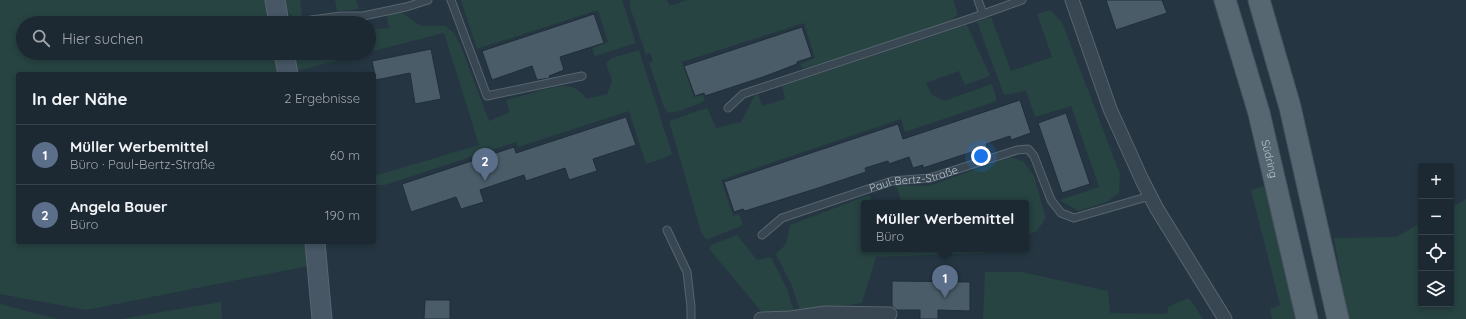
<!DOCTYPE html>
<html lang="de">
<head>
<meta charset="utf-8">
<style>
  :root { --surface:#1c2832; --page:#29343e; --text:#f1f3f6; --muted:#a0a6ac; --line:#3a444d; --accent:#8bc8fc }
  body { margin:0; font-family:Quicksand,sans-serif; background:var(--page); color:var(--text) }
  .controls { position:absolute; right:12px; bottom:12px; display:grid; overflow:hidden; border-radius:4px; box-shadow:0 2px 6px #0003 }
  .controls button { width:36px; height:36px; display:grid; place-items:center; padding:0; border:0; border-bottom:1px solid var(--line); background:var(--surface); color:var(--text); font:20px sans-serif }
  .you { position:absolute; left:981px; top:156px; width:14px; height:14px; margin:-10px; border:3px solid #fff; border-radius:50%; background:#1a73e8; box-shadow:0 0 0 6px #1a73e833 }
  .badge { display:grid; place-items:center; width:26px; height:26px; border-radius:50%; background:var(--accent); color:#fff; font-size:13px; font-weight:700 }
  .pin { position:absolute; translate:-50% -33px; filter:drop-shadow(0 1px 2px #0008) }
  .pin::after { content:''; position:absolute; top:21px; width:14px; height:12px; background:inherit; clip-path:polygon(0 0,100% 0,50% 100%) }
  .popup { position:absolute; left:861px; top:200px; width:168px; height:52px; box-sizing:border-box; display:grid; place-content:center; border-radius:4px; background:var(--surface); filter:drop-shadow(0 1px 3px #0005); font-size:13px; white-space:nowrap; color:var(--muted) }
  .popup b { font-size:15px; color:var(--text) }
  .popup::after { content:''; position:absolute; left:50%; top:100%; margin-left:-8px; border:8px solid transparent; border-top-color:var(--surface) }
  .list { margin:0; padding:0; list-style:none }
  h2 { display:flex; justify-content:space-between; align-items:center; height:52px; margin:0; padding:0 16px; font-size:17px }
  h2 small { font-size:13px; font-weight:400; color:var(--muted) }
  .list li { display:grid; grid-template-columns:26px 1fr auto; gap:12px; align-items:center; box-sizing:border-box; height:60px; padding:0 16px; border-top:1px solid var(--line) }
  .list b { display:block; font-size:15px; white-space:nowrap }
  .list p { margin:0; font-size:13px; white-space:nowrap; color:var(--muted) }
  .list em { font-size:13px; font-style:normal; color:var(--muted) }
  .icon { flex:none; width:22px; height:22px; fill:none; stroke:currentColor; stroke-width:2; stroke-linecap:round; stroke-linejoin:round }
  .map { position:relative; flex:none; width:1466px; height:319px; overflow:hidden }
  .search { position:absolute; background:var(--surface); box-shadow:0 2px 6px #0003; left:16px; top:16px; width:360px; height:44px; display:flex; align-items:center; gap:10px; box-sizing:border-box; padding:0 14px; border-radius:22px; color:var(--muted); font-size:15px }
  .panel { position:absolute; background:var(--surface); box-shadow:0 2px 6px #0003; left:16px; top:72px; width:360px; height:172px; border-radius:4px }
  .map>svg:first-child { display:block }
  .green { fill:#274342 }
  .building { fill:#495c68; stroke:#202e39 }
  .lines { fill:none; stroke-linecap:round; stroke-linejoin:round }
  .lane-casing { stroke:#57656f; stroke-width:9 }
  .street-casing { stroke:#57656f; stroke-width:15 }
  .secondary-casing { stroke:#57656f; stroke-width:21 }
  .primary-casing { stroke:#46535e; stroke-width:23 }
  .lane { stroke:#394752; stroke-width:7 }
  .street { stroke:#394752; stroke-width:13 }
  .secondary { stroke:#475765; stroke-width:19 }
  .primary { stroke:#576772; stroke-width:21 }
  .labels { text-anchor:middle; stroke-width:4; stroke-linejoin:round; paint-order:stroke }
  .street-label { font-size:11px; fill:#b6c2cc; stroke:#1e2c37 }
</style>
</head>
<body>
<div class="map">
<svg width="1466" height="319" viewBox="0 0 1466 319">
  <rect width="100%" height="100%" fill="#253642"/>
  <!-- green -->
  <g class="green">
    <polygon points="0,0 275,0 279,23 23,23 23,53 284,53 288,74 18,74 18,242 315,242 318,264 86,310 0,294"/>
    <polygon points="285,0 300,0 302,17 292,16 287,11"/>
    <polygon points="335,0 356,0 359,9 337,11"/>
    <polygon points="461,0 622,0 636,43 595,56 592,48 608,42 598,10 477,49"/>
    <polygon points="630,0 667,0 670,6 687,0 953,0 958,14 951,21 803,69 800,64 815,58 804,23 682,62 694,97 703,95 705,101 680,111 668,113 664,107 649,63 653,61 650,53 646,55 630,7"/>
    <polygon points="1050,10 1062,22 1120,174 1119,193 1107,202 1078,211 1060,200 1099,187 1071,106 1035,117 1026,91 1004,95 977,22 991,17 1011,71 1052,57 1037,14"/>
    <path d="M402,13L421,26H446L454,33L462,49L489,121L510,112L506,100C516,98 559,84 566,86C575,87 583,92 586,99L607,94L612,81L606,63L612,58L639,50L672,154L664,158L646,164L629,111L518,147L516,142L385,185H374V176L479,145L444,33L369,52V30L389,28L386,15Z"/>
    <polygon points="967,25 990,76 965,85 959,71 926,83 931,94 944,101 992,84 997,101 905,132 901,119 721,180 733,216 739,214 743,225 709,239 705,238 701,232 669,121 707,108 716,128 741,122 754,97 758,94 762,106 785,99 782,86"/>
    <polygon points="295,53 366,53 297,71"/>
    <polygon points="1010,157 1023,161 1034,176 1046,218 1036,232 1026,234 1026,203 902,203 896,185 929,186"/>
    <polygon points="1264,186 1298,317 1298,319 1272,319 1270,309 1280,305 1251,190"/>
    <polygon points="869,195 872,203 864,203 864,249 986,249 985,253 876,257 862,303 801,313 792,286 776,254 786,244 790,225"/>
    <polygon points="1466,199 1466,319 1348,319 1334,238 1396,237 1421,223 1421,304 1451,304 1451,207"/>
    <polygon points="737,235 757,260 771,257 787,289 795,314 768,314 760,310 710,250 710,247 711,245"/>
    <polygon points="985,272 1022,272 1108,291 1110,313 1167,314 1168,307 1189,298 1203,319 983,319"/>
    <polygon points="221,302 222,319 120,319"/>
    <polygon points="0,304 57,319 0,319"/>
  </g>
  <!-- building -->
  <g class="building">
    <polygon points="1106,0 1162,0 1167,13 1116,30"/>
    <polygon points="594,14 604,43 560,57 564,70 549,76 550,78 537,80 532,66 492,80 482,51"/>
    <polygon points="802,27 812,57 797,62 797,64 763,77 705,96 704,93 695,96 684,66"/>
    <polygon points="431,49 441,99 415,104 410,73 376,80 372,61"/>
    <polygon points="1020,100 1031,133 1011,140 1010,136 986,144 987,147 923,168 923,165 913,168 909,157 889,164 888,161 865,168 866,172 815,189 745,211 743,209 734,212 724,182 898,124 903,139"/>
    <polygon points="1066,113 1090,184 1062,193 1038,123"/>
    <polygon points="626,117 636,145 593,159 597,171 569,180 565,168 526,181 524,175 480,190 484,202 461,209 456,197 411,212 402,184 514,147 516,153"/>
    <polygon points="892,281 970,282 970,311 938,310 938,319 920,319 920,310 897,310 892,306"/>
    <polygon points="425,300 450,300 450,319 424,319"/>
  </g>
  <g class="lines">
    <defs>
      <g id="lane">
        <polyline points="451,0 487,96 582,76"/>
        <polyline points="978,0 983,14"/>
        <polyline points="289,23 341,16 363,16 406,7 428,0"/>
        <polyline points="728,108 743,94 972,18 1022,0"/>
        <polyline points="667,230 687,272 691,307 691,319"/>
        <path id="s1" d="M762,235L782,218L892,181L930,178L1017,150L1028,149L1034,156L1051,200L1061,213L1074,218L1150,196"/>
      </g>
      <g id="street">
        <polyline points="1072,0 1110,109 1142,180 1157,209 1225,319"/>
        <polyline points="761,319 790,318 825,313 890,314"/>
      </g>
      <g id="secondary">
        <polyline points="275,0 279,23"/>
        <polyline points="284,53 288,74"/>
        <polyline points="315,242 322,319"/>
      </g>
      <g id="primary">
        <path id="s2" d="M1225,0L1259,113L1307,319"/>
        <polyline points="1259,0 1290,107 1338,319"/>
      </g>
    </defs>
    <!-- lane casing -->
    <use href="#lane" class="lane-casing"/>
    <!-- street casing -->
    <use href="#street" class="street-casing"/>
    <!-- secondary casing -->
    <use href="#secondary" class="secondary-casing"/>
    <!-- primary casing -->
    <use href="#primary" class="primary-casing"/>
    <!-- lane -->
    <use href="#lane" class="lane"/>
    <!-- street -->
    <use href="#street" class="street"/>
    <!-- secondary -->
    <use href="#secondary" class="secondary"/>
    <!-- primary -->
    <use href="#primary" class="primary"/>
  </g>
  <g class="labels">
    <!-- street labels -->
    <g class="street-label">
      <text dy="4" stroke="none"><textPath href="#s2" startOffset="165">Südring</textPath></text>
      <text dy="4" stroke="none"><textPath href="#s1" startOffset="164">Paul-Bertz-Straße</textPath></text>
    </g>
  </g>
</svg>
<div class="controls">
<button>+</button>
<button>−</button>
<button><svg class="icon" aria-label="locate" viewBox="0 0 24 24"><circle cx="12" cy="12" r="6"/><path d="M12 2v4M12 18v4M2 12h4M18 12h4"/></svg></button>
<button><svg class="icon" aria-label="layers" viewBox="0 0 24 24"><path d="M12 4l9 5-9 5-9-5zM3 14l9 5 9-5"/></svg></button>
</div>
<div class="you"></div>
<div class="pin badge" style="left:945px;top:298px;background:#5c6f8a">1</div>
<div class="popup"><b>Müller Werbemittel</b>Büro</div>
<div class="pin badge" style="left:485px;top:181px;background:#5c6f8a">2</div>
<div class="search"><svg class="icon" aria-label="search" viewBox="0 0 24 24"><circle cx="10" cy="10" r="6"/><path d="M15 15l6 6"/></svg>Hier suchen</div>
<section class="panel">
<h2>In der Nähe<small>2 Ergebnisse</small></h2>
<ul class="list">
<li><span class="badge" style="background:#5c6f8a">1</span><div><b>Müller Werbemittel</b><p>Büro · Paul-Bertz-Straße</p></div><em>60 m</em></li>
<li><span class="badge" style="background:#5c6f8a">2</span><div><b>Angela Bauer</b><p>Büro</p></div><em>190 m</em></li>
</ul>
</section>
</div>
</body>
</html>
